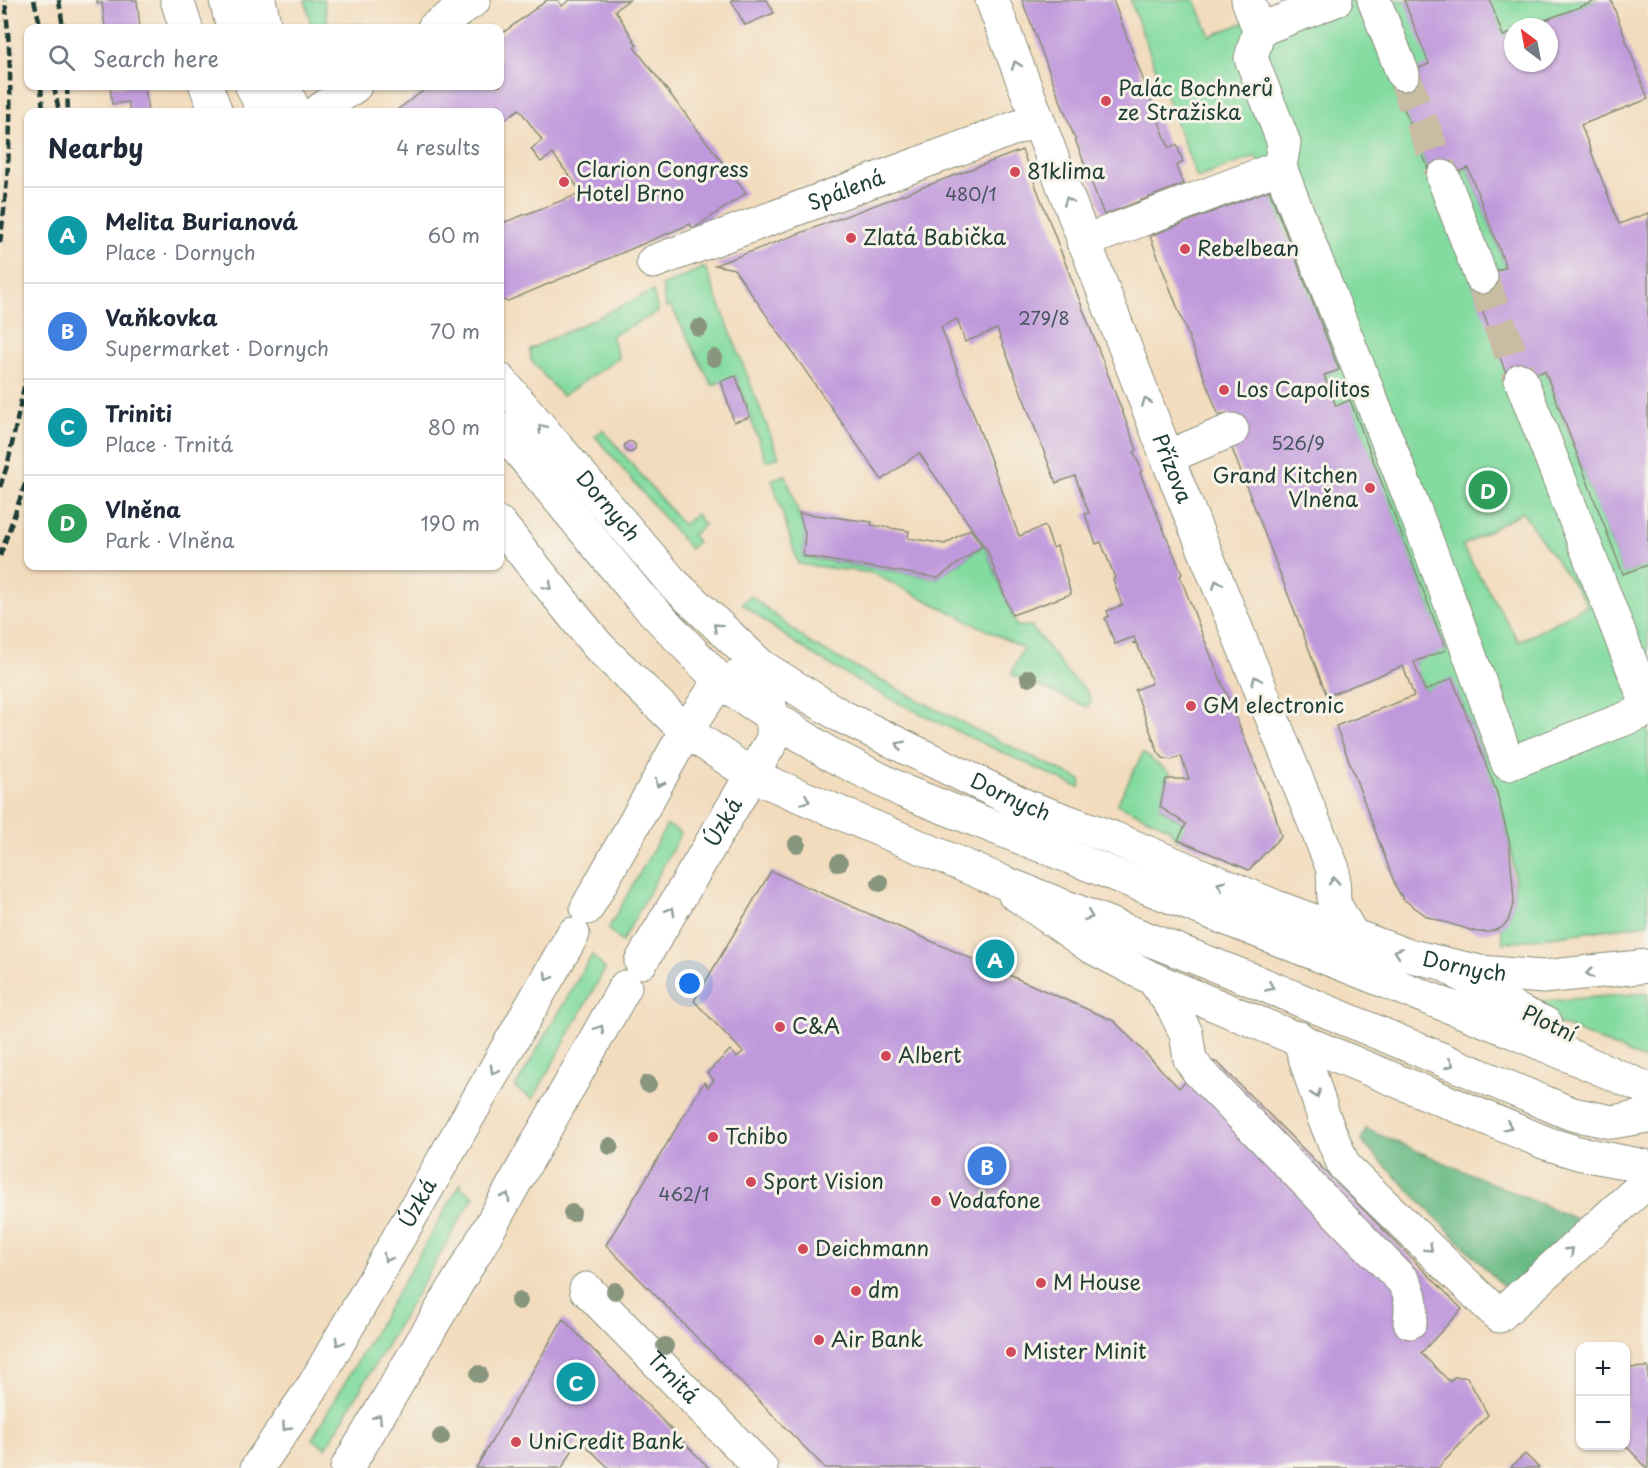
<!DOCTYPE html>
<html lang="en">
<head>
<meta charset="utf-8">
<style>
  :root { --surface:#fff; --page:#f2f2f3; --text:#1f2937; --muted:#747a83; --line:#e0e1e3; --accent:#d1495b }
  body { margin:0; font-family:"Playpen Sans",sans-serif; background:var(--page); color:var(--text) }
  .controls { position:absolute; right:18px; bottom:18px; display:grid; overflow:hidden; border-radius:12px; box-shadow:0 2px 4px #0004 }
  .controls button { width:54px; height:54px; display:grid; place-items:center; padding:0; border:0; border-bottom:2px solid var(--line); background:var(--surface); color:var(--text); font:30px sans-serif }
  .compass { position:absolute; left:1504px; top:18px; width:54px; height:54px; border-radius:50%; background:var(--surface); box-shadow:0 2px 4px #0004; rotate:328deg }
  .you { position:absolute; left:690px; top:984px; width:21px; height:21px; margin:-15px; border:4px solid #fff; border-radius:50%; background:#1a73e8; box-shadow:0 0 0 9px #1a73e833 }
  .badge { display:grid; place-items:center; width:39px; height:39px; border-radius:50%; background:var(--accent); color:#fff; font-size:20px; font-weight:700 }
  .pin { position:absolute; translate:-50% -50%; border:3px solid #fff; box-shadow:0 2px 6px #0006 }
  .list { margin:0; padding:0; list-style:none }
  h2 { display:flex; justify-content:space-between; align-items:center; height:78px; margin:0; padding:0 24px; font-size:26px }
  h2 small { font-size:20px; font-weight:400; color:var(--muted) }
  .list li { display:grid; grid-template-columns:39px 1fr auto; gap:18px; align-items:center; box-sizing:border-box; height:96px; padding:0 24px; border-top:2px solid var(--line) }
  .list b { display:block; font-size:22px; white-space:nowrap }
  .list p { margin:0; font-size:20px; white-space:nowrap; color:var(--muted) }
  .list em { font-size:20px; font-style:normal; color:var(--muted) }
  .icon { flex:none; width:33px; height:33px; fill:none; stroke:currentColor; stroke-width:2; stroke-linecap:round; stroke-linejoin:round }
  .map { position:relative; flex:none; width:1648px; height:1468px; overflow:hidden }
  .search { position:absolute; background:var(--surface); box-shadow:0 2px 4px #0004; left:24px; top:24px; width:480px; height:66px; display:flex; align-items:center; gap:15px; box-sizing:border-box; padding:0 21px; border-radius:12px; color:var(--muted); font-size:22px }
  .panel { position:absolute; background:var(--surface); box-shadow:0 2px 4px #0004; left:24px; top:108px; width:480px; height:462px; border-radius:12px }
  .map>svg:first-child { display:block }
  .green { fill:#84dba0; stroke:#528c6a; stroke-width:1.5; fill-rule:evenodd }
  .forest { fill:#6bbb86; stroke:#457c5d; stroke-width:1.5 }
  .building { fill:#bf99dc }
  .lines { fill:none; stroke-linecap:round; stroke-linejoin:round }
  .minor-tunnel { stroke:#c8bca2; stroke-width:33; stroke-dasharray:33 16; stroke-linecap:butt }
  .minor-casing { stroke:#888c78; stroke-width:35 }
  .major-casing { stroke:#888c78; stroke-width:35 }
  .minor { stroke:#fff; stroke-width:33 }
  .major { stroke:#fff; stroke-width:33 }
  .rail { stroke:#1f3d34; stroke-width:4.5; stroke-dasharray:9 4.5; stroke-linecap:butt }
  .tree { fill:#89967e }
  .oneway { stroke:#8f9e9a }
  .poi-dot { fill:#d1495b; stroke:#f7f3e8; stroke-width:2 }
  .labels { text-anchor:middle; stroke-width:6; stroke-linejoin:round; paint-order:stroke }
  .number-label { font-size:18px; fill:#47545e }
  .poi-label { font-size:21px; fill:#1f3d34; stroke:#f7f3e8; text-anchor:start }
  .street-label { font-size:21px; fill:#1f3d34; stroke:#f7f3e8 }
</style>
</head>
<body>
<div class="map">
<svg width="1648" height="1468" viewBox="0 0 1648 1468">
  <rect width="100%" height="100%" fill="#f7f3e8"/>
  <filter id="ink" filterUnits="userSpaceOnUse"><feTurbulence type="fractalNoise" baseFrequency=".0167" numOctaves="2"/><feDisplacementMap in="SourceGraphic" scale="12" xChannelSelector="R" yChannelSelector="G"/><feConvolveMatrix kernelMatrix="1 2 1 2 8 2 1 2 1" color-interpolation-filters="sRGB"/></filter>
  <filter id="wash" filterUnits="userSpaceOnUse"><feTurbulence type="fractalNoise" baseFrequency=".008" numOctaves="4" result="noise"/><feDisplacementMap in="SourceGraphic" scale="24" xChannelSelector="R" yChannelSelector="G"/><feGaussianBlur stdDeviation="1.35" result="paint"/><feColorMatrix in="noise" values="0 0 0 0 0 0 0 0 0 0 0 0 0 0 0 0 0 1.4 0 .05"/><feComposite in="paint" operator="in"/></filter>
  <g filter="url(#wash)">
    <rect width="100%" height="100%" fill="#f2dcbd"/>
    <!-- green -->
    <g class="green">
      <polygon points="305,0 324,0 328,27 363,24 363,28 312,28"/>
      <path d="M1130,0H1195L1210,36L1300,0H1598L1527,27H1513V32L1393,79L1432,181L1468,168L1506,267L1521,380L1545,371L1623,574L1648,565V924L1503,943L1501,928C1545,886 1470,726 1452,679L1425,691L1414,662L1446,649L1350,401L1336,406L1324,375L1338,370L1256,156L1197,178ZM1522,512L1588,605L1519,642L1462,546Z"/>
      <polygon points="705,267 779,457 766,461 736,377 712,385 671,306 666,308 662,286"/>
      <polygon points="653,291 658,312 611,336 619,358 562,396 531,360 530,349"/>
      <polygon points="603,430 683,525 696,514 704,525 692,535 697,542 690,549 595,436"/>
      <polygon points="786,475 805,533 803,557 938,578 984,545 1017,626 1031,626 1069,675 1086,690 1092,701 1087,707 1011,674 1023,648 872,573 798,564 772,479"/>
      <path d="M751,596L811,644L982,733L1081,780L1080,787H1077C967,735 835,682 742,603Z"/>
      <polygon points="1143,753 1171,774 1166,779 1160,808 1186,824 1178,840 1167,827 1117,804"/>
      <polygon points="667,825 681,833 622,942 608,929"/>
      <polygon points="592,955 605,969 533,1099 515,1088"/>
      <polygon points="1648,993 1648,1061 1536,1014 1533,1002"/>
      <polygon points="461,1183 461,1187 474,1196 326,1448 312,1439"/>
    </g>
    <!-- forest -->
    <polygon class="forest" points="1366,1129 1585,1223 1512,1284 1502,1285 1361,1141"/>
    <g id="blocks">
      <!-- building -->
      <g class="building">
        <polygon points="97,0 137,0 140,28 105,28 102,3 97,3"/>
        <polygon points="547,0 558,0 562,6 570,0 629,0 615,10 637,45 634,47 746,193 693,229 690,224 508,301 500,300 500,215 505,222 582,193 553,154 541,162 531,149 542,140 519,109 500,123 500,112 394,112 430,86 500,86 500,35"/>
        <polygon points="731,0 767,0 774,13 745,25"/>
        <polygon points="1022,0 1113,0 1169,148 1177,145 1183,162 1176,166 1183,184 1104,215"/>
        <polygon points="1404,0 1490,0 1503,36 1513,32 1513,63 1549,63 1549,27 1527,27 1598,0 1611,0 1648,99 1581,125 1619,224 1648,213 1648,565 1623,574 1545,371 1510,384 1471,281 1506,267 1468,168 1433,181 1392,79 1429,64"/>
        <polygon points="110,86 145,86 148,112 130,112 128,102 112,104"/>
        <polygon points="1022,150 1137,450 1134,452 1142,471 1140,473 1182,574 1180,576 1203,636 1275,814 1281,836 1249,870 1178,840 1186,824 1160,807 1166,779 1189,779 1181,756 1171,760 1163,758 1158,752 1135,690 1152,683 1150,677 1137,644 1132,643 1136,642 1134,637 1115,644 1105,618 1109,616 1107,611 1122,605 1113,579 1115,578 1101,542 1096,544 1085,514 1089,513 1075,476 1056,483 997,329 965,342 957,319 941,327 1019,536 1045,526 1053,548 1057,546 1071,594 1012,615 987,550 919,453 882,480 734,269 715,265"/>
        <polygon points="1269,190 1339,370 1324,375 1336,406 1350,400 1446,650 1414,662 1425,691 1452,678 1497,793 1509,840 1514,901 1508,921 1501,928 1489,932 1477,932 1428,917 1403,899 1396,887 1336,726 1414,696 1409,682 1403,666 1327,696 1231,446 1239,443 1227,413 1219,416 1150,236"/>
        <polygon points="736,376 750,417 734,422 721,381"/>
        <circle cx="630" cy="447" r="5.5"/>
        <polygon points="799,513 872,522 871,525 909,531 908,538 945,544 970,529 982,546 938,578 803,556 805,533"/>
        <polygon points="771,871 1114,1021 1179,1088 1209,1060 1218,1063 1462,1309 1421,1353 1450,1382 1454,1377 1467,1377 1488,1415 1438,1468 825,1468 606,1245 704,1082 708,1087 714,1080 707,1073 730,1050 737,1057 743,1052 694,1001"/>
        <polygon points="563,1319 709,1468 609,1468 579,1439 562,1468 476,1468"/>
        <polygon points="1648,1367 1648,1468 1647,1468 1626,1446 1626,1368"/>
        <polygon points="1525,1454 1539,1468 1511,1468 1513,1465"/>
      </g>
    </g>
  </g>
  <g filter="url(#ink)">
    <use href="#blocks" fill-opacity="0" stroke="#888c78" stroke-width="1.5"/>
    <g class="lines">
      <!-- minor-tunnel -->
      <g class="minor-tunnel">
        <polyline points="1403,74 1443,177"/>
        <polyline points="1481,277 1521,380"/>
      </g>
      <defs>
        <g id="minor">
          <polyline points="226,0 233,28"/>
          <path id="s1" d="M992,0L1167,457L1333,869L1334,903L1352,935"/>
          <path d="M1248,0L1259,30L1251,58L1284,143L1280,167C1356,367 1440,562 1508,764L1648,710"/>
          <polyline points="1374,0 1403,74"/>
          <polyline points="434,28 474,0"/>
          <polyline points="1259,30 1336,0"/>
          <polyline points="252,86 264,112"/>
          <polyline points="317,112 355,86"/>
          <polyline points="1443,177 1481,277"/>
          <polyline points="1083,242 1280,167"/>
          <path id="s2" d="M653,262L1037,120"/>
          <polyline points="1521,380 1648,707"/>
          <polyline points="500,428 639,596 723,684 828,753 905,792 1514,1032 1648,1089"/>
          <polyline points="1167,457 1232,430"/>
          <polyline points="1014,893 1090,946 1153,979 1546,1143 1578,1153 1648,1167"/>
          <polyline points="1446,965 1520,1012 1546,1024"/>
          <path d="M1153,979L1173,1007L1186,1033L1190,1059L1198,1071L1403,1281C1412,1295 1412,1306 1410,1322"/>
          <polyline points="1299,1038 1324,1118 1344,1166 1499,1316 1648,1181"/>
          <path id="s3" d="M586,1289L761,1468"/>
        </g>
        <g id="major">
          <polyline points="177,0 186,28"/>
          <polyline points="259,0 265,28"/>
          <polyline points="206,86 216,112"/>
          <polyline points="283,86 295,112"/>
          <path id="s4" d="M500,380L672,582L761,666L841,716L1028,807L1113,838L1276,907L1403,954L1480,972L1543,977L1648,966"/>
          <polyline points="500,524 598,646 686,731 753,776 1005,883 1250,979 1572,1114 1612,1122 1648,1116"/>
          <polyline points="587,908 686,731 711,694 723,684 761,666"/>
          <path id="s5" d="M641,962L773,739V719L761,666"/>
          <path id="s6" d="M257,1468L314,1385L573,934"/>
          <polyline points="347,1468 478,1248 625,987"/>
        </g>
      </defs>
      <!-- minor casing -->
      <use href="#minor" class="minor-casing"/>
      <!-- major casing -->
      <use href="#major" class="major-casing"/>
      <!-- minor -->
      <use href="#minor" class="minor"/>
      <!-- major -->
      <use href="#major" class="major"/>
      <!-- rail -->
      <g class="rail">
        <polyline points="34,0 41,28"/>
        <polyline points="59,0 63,28"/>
        <polyline points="41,86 43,112"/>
        <polyline points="54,86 59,112"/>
        <polyline points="67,86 68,112"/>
        <path d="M0,243C11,162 14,81 5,0"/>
        <polyline points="0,487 8,463 28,368"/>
        <polyline points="0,556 28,476"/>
      </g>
    </g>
    <!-- trees -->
    <g class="tree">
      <circle cx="699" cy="328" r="9"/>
      <circle cx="714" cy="358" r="9"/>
      <circle cx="1029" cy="678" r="9"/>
      <circle cx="797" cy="844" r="9"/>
      <circle cx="839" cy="863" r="9"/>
      <circle cx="880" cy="883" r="9"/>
      <circle cx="648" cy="1084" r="9"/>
      <circle cx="610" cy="1146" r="9"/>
      <circle cx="572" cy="1213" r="9"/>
      <circle cx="615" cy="1291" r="9"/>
      <circle cx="519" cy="1301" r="9"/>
      <circle cx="665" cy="1346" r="9"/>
      <circle cx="479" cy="1374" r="9"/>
      <circle cx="441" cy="1437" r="9"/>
    </g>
    <!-- one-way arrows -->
    <defs><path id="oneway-chevron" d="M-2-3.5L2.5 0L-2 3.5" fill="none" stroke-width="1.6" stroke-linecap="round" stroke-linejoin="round" transform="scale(1.5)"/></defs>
    <g class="oneway">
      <use href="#oneway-chevron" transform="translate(1016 65) rotate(-110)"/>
      <use href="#oneway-chevron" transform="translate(1068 201) rotate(-111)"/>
      <use href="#oneway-chevron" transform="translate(1146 402) rotate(-111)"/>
      <use href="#oneway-chevron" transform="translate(542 428) rotate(-130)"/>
      <use href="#oneway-chevron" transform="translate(1217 584) rotate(-112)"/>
      <use href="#oneway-chevron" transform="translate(548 586) rotate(50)"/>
      <use href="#oneway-chevron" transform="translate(717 627) rotate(-138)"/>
      <use href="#oneway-chevron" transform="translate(1256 680) rotate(-112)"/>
      <use href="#oneway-chevron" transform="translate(900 745) rotate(-154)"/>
      <use href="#oneway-chevron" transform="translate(659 783) rotate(118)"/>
      <use href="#oneway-chevron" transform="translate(806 800) rotate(24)"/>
      <use href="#oneway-chevron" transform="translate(1334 881) rotate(-94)"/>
      <use href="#oneway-chevron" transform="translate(1221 885) rotate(-157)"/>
      <use href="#oneway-chevron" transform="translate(671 911) rotate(-60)"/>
      <use href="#oneway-chevron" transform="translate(1089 916) rotate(21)"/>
      <use href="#oneway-chevron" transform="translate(1398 952) rotate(-161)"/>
      <use href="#oneway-chevron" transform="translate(1590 973) rotate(173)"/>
      <use href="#oneway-chevron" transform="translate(548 977) rotate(120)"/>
      <use href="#oneway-chevron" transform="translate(1270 987) rotate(23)"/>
      <use href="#oneway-chevron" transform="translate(600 1029) rotate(-60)"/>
      <use href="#oneway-chevron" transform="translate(1450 1064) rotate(22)"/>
      <use href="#oneway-chevron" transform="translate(494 1070) rotate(120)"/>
      <use href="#oneway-chevron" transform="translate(1316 1094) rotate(72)"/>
      <use href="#oneway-chevron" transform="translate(1508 1126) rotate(23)"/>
      <use href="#oneway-chevron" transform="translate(506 1197) rotate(-61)"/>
      <use href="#oneway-chevron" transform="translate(1429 1248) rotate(44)"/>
      <use href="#oneway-chevron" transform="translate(1570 1251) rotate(-43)"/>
      <use href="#oneway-chevron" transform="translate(387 1258) rotate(119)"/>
      <use href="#oneway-chevron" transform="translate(339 1342) rotate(120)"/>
      <use href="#oneway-chevron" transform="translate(378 1418) rotate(-58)"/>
      <use href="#oneway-chevron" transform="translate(286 1427) rotate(124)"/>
    </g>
  </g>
  <!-- markers -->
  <g class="poi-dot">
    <circle cx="1106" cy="101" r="6"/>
    <circle cx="1015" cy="172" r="6"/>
    <circle cx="564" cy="182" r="6"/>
    <circle cx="851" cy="238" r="6"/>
    <circle cx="1185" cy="249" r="6"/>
    <circle cx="1224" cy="390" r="6"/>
    <circle cx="1370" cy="488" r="6"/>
    <circle cx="1191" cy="706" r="6"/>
    <circle cx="780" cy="1027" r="6"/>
    <circle cx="886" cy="1056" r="6"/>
    <circle cx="713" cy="1137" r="6"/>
    <circle cx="751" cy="1182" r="6"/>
    <circle cx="936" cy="1201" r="6"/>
    <circle cx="803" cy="1249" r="6"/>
    <circle cx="1041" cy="1283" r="6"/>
    <circle cx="856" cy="1291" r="6"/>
    <circle cx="819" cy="1340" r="6"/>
    <circle cx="1011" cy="1352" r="6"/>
    <circle cx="516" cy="1442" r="6"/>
  </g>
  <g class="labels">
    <!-- number labels -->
    <g class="number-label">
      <text x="971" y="201">480/1</text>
      <text x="1044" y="325">279/8</text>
      <text x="1298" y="450">526/9</text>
      <text x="684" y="1201">462/1</text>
    </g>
    <!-- poi labels -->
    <g class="poi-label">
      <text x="1118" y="96">Palác Bochnerů<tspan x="1118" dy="24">ze Stražiska</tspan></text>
      <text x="576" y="177">Clarion Congress<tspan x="576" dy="24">Hotel Brno</tspan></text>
      <text x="1027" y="179">81klima</text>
      <text x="863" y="245">Zlatá Babička</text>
      <text x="1197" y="256">Rebelbean</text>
      <text x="1236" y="397">Los Capolitos</text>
      <text x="1358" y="483" text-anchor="end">Grand Kitchen<tspan x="1358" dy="24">Vlněna</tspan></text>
      <text x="1203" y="713">GM electronic</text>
      <text x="792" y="1034">C&amp;A</text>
      <text x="898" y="1063">Albert</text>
      <text x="725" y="1144">Tchibo</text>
      <text x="763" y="1189">Sport Vision</text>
      <text x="948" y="1208">Vodafone</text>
      <text x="815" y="1256">Deichmann</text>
      <text x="1053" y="1290">M House</text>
      <text x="868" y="1298">dm</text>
      <text x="831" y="1347">Air Bank</text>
      <text x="1023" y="1359">Mister Minit</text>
      <text x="528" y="1449">UniCredit Bank</text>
    </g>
    <!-- street labels -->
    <g class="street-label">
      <text dy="7" stroke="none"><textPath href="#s2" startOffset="206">Spálená</textPath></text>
      <text dy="7" stroke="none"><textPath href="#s1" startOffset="502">Přízova</textPath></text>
      <text dy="7" stroke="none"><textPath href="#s4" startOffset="166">Dornych</textPath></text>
      <text dy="7" stroke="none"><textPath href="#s4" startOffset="670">Dornych</textPath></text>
      <text dy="7" stroke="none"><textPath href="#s5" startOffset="162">Úzká</textPath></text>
      <text dy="7" stroke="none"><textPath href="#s4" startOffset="1156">Dornych</textPath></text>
      <text transform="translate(1549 1024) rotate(25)" y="7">Plotní</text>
      <text dy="7" stroke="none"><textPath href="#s6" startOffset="310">Úzká</textPath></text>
      <text dy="7" stroke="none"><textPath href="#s3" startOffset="124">Trnitá</textPath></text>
    </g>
  </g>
</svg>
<div class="controls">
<button>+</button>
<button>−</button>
</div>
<svg class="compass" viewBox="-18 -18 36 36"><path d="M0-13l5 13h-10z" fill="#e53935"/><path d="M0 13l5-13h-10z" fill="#747a83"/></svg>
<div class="you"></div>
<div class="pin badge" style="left:995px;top:959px;background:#0f9aa8">A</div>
<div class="pin badge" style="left:987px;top:1166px;background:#3f7fe0">B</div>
<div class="pin badge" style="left:576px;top:1382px;background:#0f9aa8">C</div>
<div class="pin badge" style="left:1488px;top:490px;background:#2e9e5b">D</div>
<div class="search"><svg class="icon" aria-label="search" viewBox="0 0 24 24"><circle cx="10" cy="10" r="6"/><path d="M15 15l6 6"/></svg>Search here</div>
<section class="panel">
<h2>Nearby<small>4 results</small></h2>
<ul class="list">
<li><span class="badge" style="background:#0f9aa8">A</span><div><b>Melita Burianová</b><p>Place · Dornych</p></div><em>60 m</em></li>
<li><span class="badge" style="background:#3f7fe0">B</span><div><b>Vaňkovka</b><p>Supermarket · Dornych</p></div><em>70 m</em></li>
<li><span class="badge" style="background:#0f9aa8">C</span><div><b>Triniti</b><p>Place · Trnitá</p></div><em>80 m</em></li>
<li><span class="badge" style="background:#2e9e5b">D</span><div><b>Vlněna</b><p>Park · Vlněna</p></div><em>190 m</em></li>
</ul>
</section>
</div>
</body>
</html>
